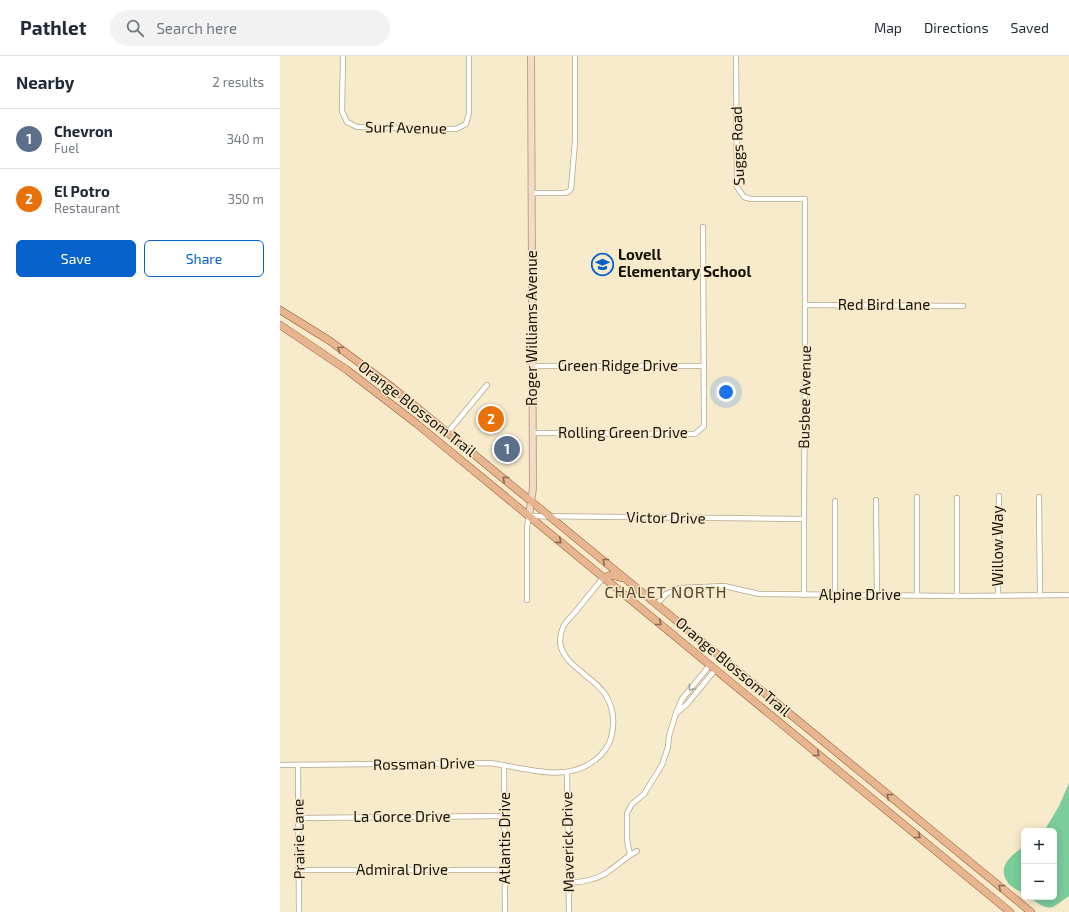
<!DOCTYPE html>
<html lang="en">
<head>
<meta charset="utf-8">
<style>
  :root { --surface:#fff; --page:#f2f2f3; --text:#1f2937; --muted:#747a83; --line:#e0e1e3; --accent:#0662cb }
  body { margin:0; font-family:"Exo 2",sans-serif; background:var(--page); color:var(--text) }
  .controls { position:absolute; right:12px; bottom:12px; display:grid; overflow:hidden; border-radius:6px; box-shadow:0 2px 10px #0003 }
  .controls button { width:36px; height:36px; display:grid; place-items:center; padding:0; border:0; border-bottom:1px solid var(--line); background:var(--surface); color:var(--text); font:20px sans-serif }
  .you { position:absolute; left:446px; top:336px; width:14px; height:14px; margin:-10px; border:3px solid #fff; border-radius:50%; background:#1a73e8; box-shadow:0 0 0 6px #1a73e833 }
  .badge { display:grid; place-items:center; width:26px; height:26px; border-radius:50%; background:var(--accent); color:#fff; font-size:13px; font-weight:700 }
  .pin { position:absolute; translate:-50% -50%; border:2px solid #fff; box-shadow:0 1px 4px #0006 }
  .list { margin:0; padding:0; list-style:none }
  h2 { display:flex; justify-content:space-between; align-items:center; height:52px; margin:0; padding:0 16px; font-size:17px }
  h2 small { font-size:13px; font-weight:400; color:var(--muted) }
  .list li { display:grid; grid-template-columns:26px 1fr auto; gap:12px; align-items:center; box-sizing:border-box; height:60px; padding:0 16px; border-top:1px solid var(--line) }
  .list b { display:block; font-size:15px; white-space:nowrap }
  .list p { margin:0; font-size:13px; white-space:nowrap; color:var(--muted) }
  .list em { font-size:13px; font-style:normal; color:var(--muted) }
  .actions { display:flex; gap:8px; padding:12px 16px }
  .actions a { flex:1; padding:9px 0; border:1px solid var(--accent); border-radius:6px; text-align:center; font-size:14px; color:var(--accent) }
  .actions .main { background:var(--accent); color:#fff }
  .icon { flex:none; width:22px; height:22px; fill:none; stroke:currentColor; stroke-width:2; stroke-linecap:round; stroke-linejoin:round }
  .map { position:relative; flex:none; width:789px; height:856px; overflow:hidden }
  header { display:flex; align-items:center; gap:24px; box-sizing:border-box; height:56px; padding:0 20px; background:var(--surface); border-bottom:1px solid var(--line) }
  header strong { font-size:19px }
  nav { display:flex; gap:22px; margin-inline-start:auto; font-size:14px }
  .search { width:280px; height:36px; background:var(--page); display:flex; align-items:center; gap:10px; box-sizing:border-box; padding:0 14px; border-radius:22px; color:var(--muted); font-size:15px }
  main { display:flex }
  aside { flex:1; background:var(--surface) }
  .map>svg:first-child { display:block }
  .water { fill:#7bcd9b }
  .lines { fill:none; stroke-linecap:round; stroke-linejoin:round }
  .street-casing { stroke:#b3a789; stroke-width:6 }
  .secondary-casing { stroke:#b3a789; stroke-width:8 }
  .primary-casing { stroke:#955c31; stroke-width:8 }
  .street { stroke:#fff; stroke-width:4.5 }
  .secondary { stroke:#f4dac8; stroke-width:6 }
  .primary { stroke:#e8b591; stroke-width:7 }
  .oneway { stroke:#8a6c53 }
  .oneway2 { stroke:#a2a09c }
  .labels { text-anchor:middle; stroke-width:3; stroke-linejoin:round; paint-order:stroke }
  .street-label { font-size:15px; fill:#161207; stroke:#f8ebcc }
  .poi-label { font-size:15px; font-weight:bold; fill:#161207; stroke:#f8ebcc; text-anchor:start }
  .neighbourhood-label { font-size:16px; letter-spacing:1px; fill:#51462c; stroke:#f8ebcc }
</style>
</head>
<body>
<header>
<strong>Pathlet</strong>
<div class="search"><svg class="icon" aria-label="search" viewBox="0 0 24 24"><circle cx="10" cy="10" r="6"/><path d="M15 15l6 6"/></svg>Search here</div>
<nav><a>Map</a><a>Directions</a><a>Saved</a></nav>
</header>
<main>
<aside>
<h2>Nearby<small>2 results</small></h2>
<ul class="list">
<li><span class="badge" style="background:#5c6f8a">1</span><div><b>Chevron</b><p>Fuel</p></div><em>340 m</em></li>
<li><span class="badge" style="background:#e8710a">2</span><div><b>El Potro</b><p>Restaurant</p></div><em>350 m</em></li>
</ul>
<div class="actions"><a class="main">Save</a><a>Share</a></div>
</aside>
<div class="map">
<svg width="789" height="856" viewBox="0 0 789 856">
  <rect width="100%" height="100%" fill="#f8ebcc"/>
  <!-- water -->
  <g class="water">
    <path d="M789,727V840C784,843 777,849 773,851C765,854 755,845 749,841H774V775H764L779,750Z"/>
    <path d="M744,790V838C739,835 731,831 728,827C716,810 732,799 744,790Z"/>
  </g>
  <g class="lines">
    <defs>
      <g id="street">
        <polyline points="63,0 62,55 67,66 77,71 176,73 186,68 189,57 189,0"/>
        <polyline points="456,0 457,131 464,141 471,143 525,143 525,300 524,463 524,539"/>
        <polyline points="251,137 284,137 288,136 291,133 295,85 295,0"/>
        <polyline points="525,249 683,250"/>
        <polyline points="252,310 424,310"/>
        <polyline points="168,376 207,329"/>
        <polyline points="253,377 415,378 424,370 423,171"/>
        <polyline points="759,441 760,539"/>
        <polyline points="596,444 597,538"/>
        <polyline points="555,445 555,539"/>
        <polyline points="637,538 637,441"/>
        <polyline points="718,539 719,440"/>
        <polyline points="677,540 677,442"/>
        <polyline points="247,544 247,471 249,460 524,463"/>
        <polyline points="377,548 386,538 400,532 444,530 479,538 677,540 789,539"/>
        <polyline points="398,656 407,648 435,614"/>
        <path d="M0,709L209,707C244,711 285,728 315,704C322,699 329,690 331,682C335,667 334,652 325,638C313,620 282,609 280,586C280,582 281,576 283,571C286,565 292,560 296,555C305,544 314,533 323,522"/>
        <polyline points="18,709 19,856"/>
        <polyline points="224,709 225,856"/>
        <polyline points="287,716 289,856"/>
        <polyline points="19,762 224,760"/>
        <polyline points="350,799 347,784 347,757 352,748 364,738 382,709 388,691 389,680 396,657 402,643 430,609"/>
        <polyline points="19,814 224,814"/>
        <path d="M289,827C302,826 318,824 329,815C339,808 346,801 357,795"/>
      </g>
      <polyline id="secondary" points="249,460 253,432 251,0"/>
      <g id="primary">
        <polyline points="0,254 50,285 112,331 751,856"/>
        <polyline points="0,269 67,314 137,368 730,856"/>
        <polyline points="323,522 331,519 343,522"/>
      </g>
    </defs>
    <!-- street casing -->
    <use href="#street" class="street-casing"/>
    <!-- secondary casing -->
    <use href="#secondary" class="secondary-casing"/>
    <!-- primary casing -->
    <use href="#primary" class="primary-casing"/>
    <!-- street -->
    <use href="#street" class="street"/>
    <!-- secondary -->
    <use href="#secondary" class="secondary"/>
    <!-- primary -->
    <use href="#primary" class="primary"/>
  </g>
  <!-- one-way arrows -->
  <defs><path id="oneway-chevron" d="M-2-3.5L2.5 0L-2 3.5" fill="none" stroke-width="1.6" stroke-linecap="round" stroke-linejoin="round"/></defs>
  <g class="oneway">
    <use href="#oneway-chevron" transform="translate(60 293) rotate(-145)"/>
    <use href="#oneway-chevron" transform="translate(225 423) rotate(-141)"/>
    <use href="#oneway-chevron" transform="translate(279 485) rotate(40)"/>
    <use href="#oneway-chevron" transform="translate(325 505) rotate(-141)"/>
    <use href="#oneway-chevron" transform="translate(379 567) rotate(39)"/>
    <use href="#oneway-chevron" transform="translate(537 698) rotate(39)"/>
    <use href="#oneway-chevron" transform="translate(609 740) rotate(-141)"/>
    <use href="#oneway-chevron" transform="translate(638 780) rotate(39)"/>
    <use href="#oneway-chevron" transform="translate(721 831) rotate(-141)"/>
  </g>
  <use class="oneway2" href="#oneway-chevron" transform="translate(411 632) rotate(128)"/>
  <!-- icons -->
  <defs>
    <symbol id="school-ring" viewBox="-11 -11 22 22"><circle r="9.5" fill="#f8ebcc" stroke="#0662cb" stroke-width="1.5"/><path d="M0-5L7-2L0 1L-7-2ZM-4 1L0 2.5L4 1V4Q0 6-4 4Z" fill="#0662cb"/></symbol>
  </defs>
  <g fill-rule="evenodd">
    <use href="#school-ring" x="310" y="196" width="25" height="25"/>
  </g>
  <g class="labels">
    <!-- street labels -->
    <g class="street-label">
      <text transform="translate(126 72) rotate(1)" y="5">Surf Avenue</text>
      <text transform="translate(458 90) rotate(-92)" y="5">Suggs Road</text>
      <text x="604" y="254">Red Bird Lane</text>
      <text transform="translate(252 272) rotate(-90)" y="5">Roger Williams Avenue</text>
      <text x="338" y="315">Green Ridge Drive</text>
      <text transform="translate(525 341) rotate(-89)" y="5">Busbee Avenue</text>
      <text transform="translate(137 353) rotate(38)" y="5">Orange Blossom Trail</text>
      <text x="343" y="382">Rolling Green Drive</text>
      <text transform="translate(386 462) rotate(1)" y="5">Victor Drive</text>
      <text transform="translate(718 490) rotate(-90)" y="5">Willow Way</text>
      <text x="580" y="544">Alpine Drive</text>
      <text transform="translate(453 611) rotate(40)" y="5">Orange Blossom Trail</text>
      <text transform="translate(144 708) rotate(-1)" y="5">Rossman Drive</text>
      <text x="122" y="766">La Gorce Drive</text>
      <text transform="translate(225 782) rotate(-90)" y="5">Atlantis Drive</text>
      <text transform="translate(19 783) rotate(-91)" y="5">Prairie Lane</text>
      <text transform="translate(288 786) rotate(-91)" y="5">Maverick Drive</text>
      <text x="122" y="819">Admiral Drive</text>
    </g>
    <!-- poi labels -->
    <g class="poi-label">
      <text x="338" y="204">Lovell<tspan x="338" dy="17">Elementary School</tspan></text>
    </g>
    <!-- neighbourhood labels -->
    <g class="neighbourhood-label">
      <text x="386" y="542">CHALET NORTH</text>
    </g>
  </g>
</svg>
<div class="controls">
<button>+</button>
<button>−</button>
</div>
<div class="you"></div>
<div class="pin badge" style="left:227px;top:393px;background:#5c6f8a">1</div>
<div class="pin badge" style="left:211px;top:363px;background:#e8710a">2</div>
</div>
</main>
</body>
</html>
